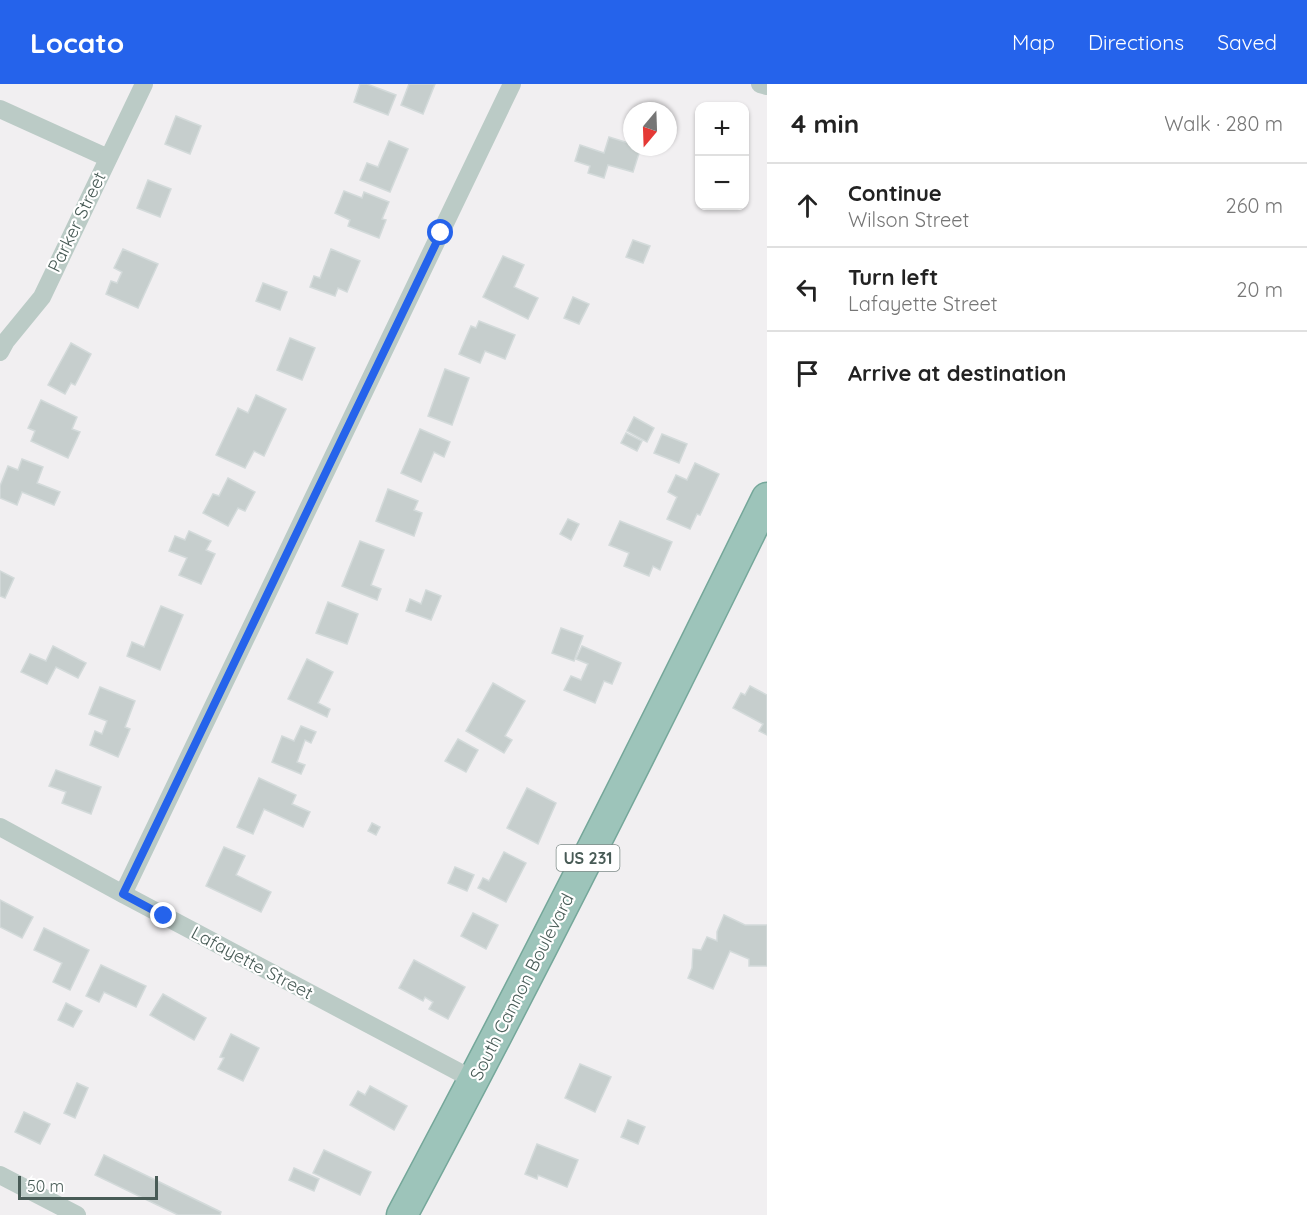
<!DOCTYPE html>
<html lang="en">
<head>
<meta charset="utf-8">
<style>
  :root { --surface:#fff; --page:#f6f6f6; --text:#222; --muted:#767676; --line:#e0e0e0; --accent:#2563eb }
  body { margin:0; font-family:Quicksand,sans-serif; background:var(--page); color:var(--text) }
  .controls { position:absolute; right:18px; top:18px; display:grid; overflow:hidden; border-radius:12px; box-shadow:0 2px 4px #0004 }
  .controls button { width:54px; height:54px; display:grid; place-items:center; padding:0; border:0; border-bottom:2px solid var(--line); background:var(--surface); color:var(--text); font:30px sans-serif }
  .compass { position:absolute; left:623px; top:18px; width:54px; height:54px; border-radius:50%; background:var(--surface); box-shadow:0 2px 4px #0004; rotate:199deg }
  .scale { position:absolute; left:18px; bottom:15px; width:140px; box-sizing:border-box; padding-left:6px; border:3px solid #485b56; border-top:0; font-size:16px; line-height:21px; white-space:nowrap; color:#485b56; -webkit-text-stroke:4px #fff; paint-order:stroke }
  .stop { position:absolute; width:18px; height:18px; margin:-14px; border:4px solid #2563eb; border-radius:50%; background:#fff }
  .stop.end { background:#2563eb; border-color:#fff; box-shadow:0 2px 6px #0008 }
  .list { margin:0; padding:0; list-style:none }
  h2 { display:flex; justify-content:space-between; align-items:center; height:78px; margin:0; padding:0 24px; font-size:26px }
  h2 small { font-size:20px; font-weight:400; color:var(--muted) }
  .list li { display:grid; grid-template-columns:39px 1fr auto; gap:18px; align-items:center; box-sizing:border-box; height:84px; padding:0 24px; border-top:2px solid var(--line) }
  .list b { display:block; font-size:22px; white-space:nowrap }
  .list p { margin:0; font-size:20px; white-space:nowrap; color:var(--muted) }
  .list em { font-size:20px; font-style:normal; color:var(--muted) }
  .icon { flex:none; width:33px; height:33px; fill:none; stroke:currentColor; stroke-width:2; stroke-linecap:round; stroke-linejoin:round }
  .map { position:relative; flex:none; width:767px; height:1131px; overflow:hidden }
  header { display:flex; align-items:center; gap:36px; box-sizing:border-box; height:84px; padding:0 30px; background:var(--accent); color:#fff }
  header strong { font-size:28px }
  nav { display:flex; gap:33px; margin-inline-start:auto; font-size:21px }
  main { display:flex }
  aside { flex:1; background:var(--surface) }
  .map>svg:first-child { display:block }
  .building { fill:#c6cecd; stroke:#d3dada; stroke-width:1.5 }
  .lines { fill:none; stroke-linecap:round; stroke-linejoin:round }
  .trunk-casing { stroke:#75a79a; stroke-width:33 }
  .minor { stroke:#bbcbc6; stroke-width:18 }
  .trunk { stroke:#9dc4ba; stroke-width:30 }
  .route { stroke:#2563eb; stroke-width:8 }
  .labels { text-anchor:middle; stroke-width:4.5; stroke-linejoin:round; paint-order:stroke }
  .shield { fill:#fff; stroke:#7f8c89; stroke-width:1.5 }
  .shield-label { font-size:16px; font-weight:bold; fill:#485b56 }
  .street-label { font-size:18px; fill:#485b56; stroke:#fff }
</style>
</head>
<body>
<header>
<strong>Locato</strong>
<nav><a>Map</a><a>Directions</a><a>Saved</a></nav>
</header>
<main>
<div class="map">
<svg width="767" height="1131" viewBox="0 0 767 1131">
  <rect width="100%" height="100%" fill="#f1eff1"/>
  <!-- building -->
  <g class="building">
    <polygon points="360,0 367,0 396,11 388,31 354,18"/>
    <polygon points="409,0 435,0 423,30 401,21"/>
    <polygon points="176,32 201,42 190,70 165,60"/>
    <polygon points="609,53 632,60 632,63 641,63 633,88 608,81 604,94 588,89 590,82 575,77 580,61 604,69"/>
    <polygon points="389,57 408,65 390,108 360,96 367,79 378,83"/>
    <polygon points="148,96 171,105 160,133 137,124"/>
    <polygon points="344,107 362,114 364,108 389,118 382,135 386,136 379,154 348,142 350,136 335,129"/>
    <polygon points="633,156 650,162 643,179 626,173"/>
    <polygon points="123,165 158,180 138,224 106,210 111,197 117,199 122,188 114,184"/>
    <polygon points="331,165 360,177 347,208 338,204 335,212 310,203 314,192 320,194"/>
    <polygon points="503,172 524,181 514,203 538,214 528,235 483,213"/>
    <polygon points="263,199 287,208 280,226 256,217"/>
    <polygon points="573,213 589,220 579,240 564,234"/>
    <polygon points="479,237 515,251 505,275 485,267 480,279 459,270 471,242 476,244"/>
    <polygon points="290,254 315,264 302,296 277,286"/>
    <polygon points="71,259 91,270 75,301 71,299 65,310 48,301"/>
    <polygon points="445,285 469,294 452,341 428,332"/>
    <polygon points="256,311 286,325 264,372 254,367 245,384 216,371 238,324 248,329"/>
    <polygon points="41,316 77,333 72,345 80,348 68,374 31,357 35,347 28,344"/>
    <polygon points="634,333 654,344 647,358 627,347"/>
    <polygon points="420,345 450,358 444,373 434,368 421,398 401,389"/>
    <polygon points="626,349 642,357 637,367 621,359"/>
    <polygon points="662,350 687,360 679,379 654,369"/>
    <polygon points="22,375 43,383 37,399 60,408 54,421 22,408 17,421 0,414 0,402 8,382 18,386"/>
    <polygon points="695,379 719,390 700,431 697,430 690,445 667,435 677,413 668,408 676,391 687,396"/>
    <polygon points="228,394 255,408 245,427 238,424 228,442 203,429 213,410 219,412"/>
    <polygon points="388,405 418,417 414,426 422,429 414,452 376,437"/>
    <polygon points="568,435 579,440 571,456 560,450"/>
    <polygon points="620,437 672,458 660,486 653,482 649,492 624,482 629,469 609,461"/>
    <polygon points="189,447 211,457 206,466 215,470 201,500 179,491 187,474 169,467 175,452 185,456"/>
    <polygon points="360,457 384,466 371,501 381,505 377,516 342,502"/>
    <polygon points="0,487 14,494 5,514 0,512"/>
    <polygon points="426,506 441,512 431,536 406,527 410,515 421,520"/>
    <polygon points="328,518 358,530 347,560 316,549"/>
    <polygon points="161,522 183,531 160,586 127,572 132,558 144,563"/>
    <polygon points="561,544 583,552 574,577 552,569"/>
    <polygon points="53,562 86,579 78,594 56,583 47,600 21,588 30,570 46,577"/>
    <polygon points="582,562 621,579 612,600 604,597 595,619 564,606 571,592 581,596 588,580 576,575"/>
    <polygon points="307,575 333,588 318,619 330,625 327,633 288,615"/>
    <polygon points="493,599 525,617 505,652 512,656 504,669 466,647"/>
    <polygon points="750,602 767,611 767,651 759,647 763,640 733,624 741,609 745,611"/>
    <polygon points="100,603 135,617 125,643 130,645 118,673 90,661 95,647 102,650 107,637 89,630"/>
    <polygon points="301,642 316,648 311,659 305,656 297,678 305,681 301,690 272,678 282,652 294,657"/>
    <polygon points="458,655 478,666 466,688 445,677"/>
    <polygon points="56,686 101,703 91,730 62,719 66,708 49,702"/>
    <polygon points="259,694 296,711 292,720 310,728 303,743 264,725 253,750 237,743"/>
    <polygon points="527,704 556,719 538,760 507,744"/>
    <polygon points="372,739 380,743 376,751 368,747"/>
    <polygon points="224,763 245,772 236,791 271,808 261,828 206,802"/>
    <polygon points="504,768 526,779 506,818 478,804 483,794 489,797"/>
    <polygon points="455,783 474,791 467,807 448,799"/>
    <polygon points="0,816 33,833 22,854 0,843"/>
    <polygon points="473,829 498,841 486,865 461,852"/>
    <polygon points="724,831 745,841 767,841 767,882 749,882 749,875 730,867 713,905 688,894 692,884 693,865 701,866 707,853 717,857 717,848"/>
    <polygon points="44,844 89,866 70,906 53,898 62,879 34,866"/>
    <polygon points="414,876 465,903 448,935 429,925 433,918 425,913 423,917 399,904"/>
    <polygon points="101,881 146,902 136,923 104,908 99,918 86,912"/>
    <polygon points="163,910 206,934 194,956 150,931"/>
    <polygon points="66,919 82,927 73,943 58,936"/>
    <polygon points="231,950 259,964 243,997 218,985 224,974 220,973"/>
    <polygon points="580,980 611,993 595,1028 565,1014"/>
    <polygon points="77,999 88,1004 75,1034 64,1029"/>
    <polygon points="370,1002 407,1022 394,1046 350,1021 358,1007 365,1011"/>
    <polygon points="24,1028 50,1040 40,1060 15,1048"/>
    <polygon points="628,1036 645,1043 638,1060 621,1053"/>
    <polygon points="537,1060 578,1076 567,1103 538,1091 537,1095 525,1090"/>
    <polygon points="324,1066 371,1088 360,1111 313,1089"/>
    <polygon points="104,1071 221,1128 220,1131 178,1131 95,1091"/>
    <polygon points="294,1084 319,1095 314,1107 289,1096"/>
  </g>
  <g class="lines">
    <defs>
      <path id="trunk" d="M402,1131C528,895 649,655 767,414"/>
    </defs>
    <!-- trunk casing -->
    <use href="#trunk" class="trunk-casing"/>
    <!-- minor -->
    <g class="minor">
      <polyline points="760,0 767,2"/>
      <polyline points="0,25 108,74"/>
      <polyline points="0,268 6,257 42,213 144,0"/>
      <polyline points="0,743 123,810 474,996"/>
      <polyline points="123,810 512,0"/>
      <polyline points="0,1091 77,1131"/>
    </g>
    <!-- trunk -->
    <use href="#trunk" class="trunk"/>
  </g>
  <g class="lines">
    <!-- route -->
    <polyline class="route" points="164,832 123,810 441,149"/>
  </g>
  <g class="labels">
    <!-- shield labels -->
    <rect class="shield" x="556.5" y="761" width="63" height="26" rx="4.5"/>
    <g class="shield-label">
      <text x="588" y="780">US 231</text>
    </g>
    <!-- street labels -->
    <g class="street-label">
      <text transform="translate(77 138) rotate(-64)" y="6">Parker Street</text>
      <text transform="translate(252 879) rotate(28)" y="6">Lafayette Street</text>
      <text transform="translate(522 903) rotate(-63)" y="6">South Cannon Boulevard</text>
    </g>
  </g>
</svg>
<div class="controls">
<button>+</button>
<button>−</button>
</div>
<svg class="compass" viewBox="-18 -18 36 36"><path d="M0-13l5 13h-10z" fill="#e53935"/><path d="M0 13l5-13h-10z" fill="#767676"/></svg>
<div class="scale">50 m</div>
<div class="stop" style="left:441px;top:149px"></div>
<div class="stop end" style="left:164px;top:832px"></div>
</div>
<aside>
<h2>4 min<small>Walk · 280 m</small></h2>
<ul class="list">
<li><svg class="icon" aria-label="ahead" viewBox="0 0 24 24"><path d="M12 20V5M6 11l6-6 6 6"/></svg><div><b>Continue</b><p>Wilson Street</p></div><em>260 m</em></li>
<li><svg class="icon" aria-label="left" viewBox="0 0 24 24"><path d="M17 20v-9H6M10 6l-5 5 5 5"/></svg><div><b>Turn left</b><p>Lafayette Street</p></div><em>20 m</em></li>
<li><svg class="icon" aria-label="arrive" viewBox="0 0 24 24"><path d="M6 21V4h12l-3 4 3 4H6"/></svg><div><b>Arrive at destination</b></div></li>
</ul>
</aside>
</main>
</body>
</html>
